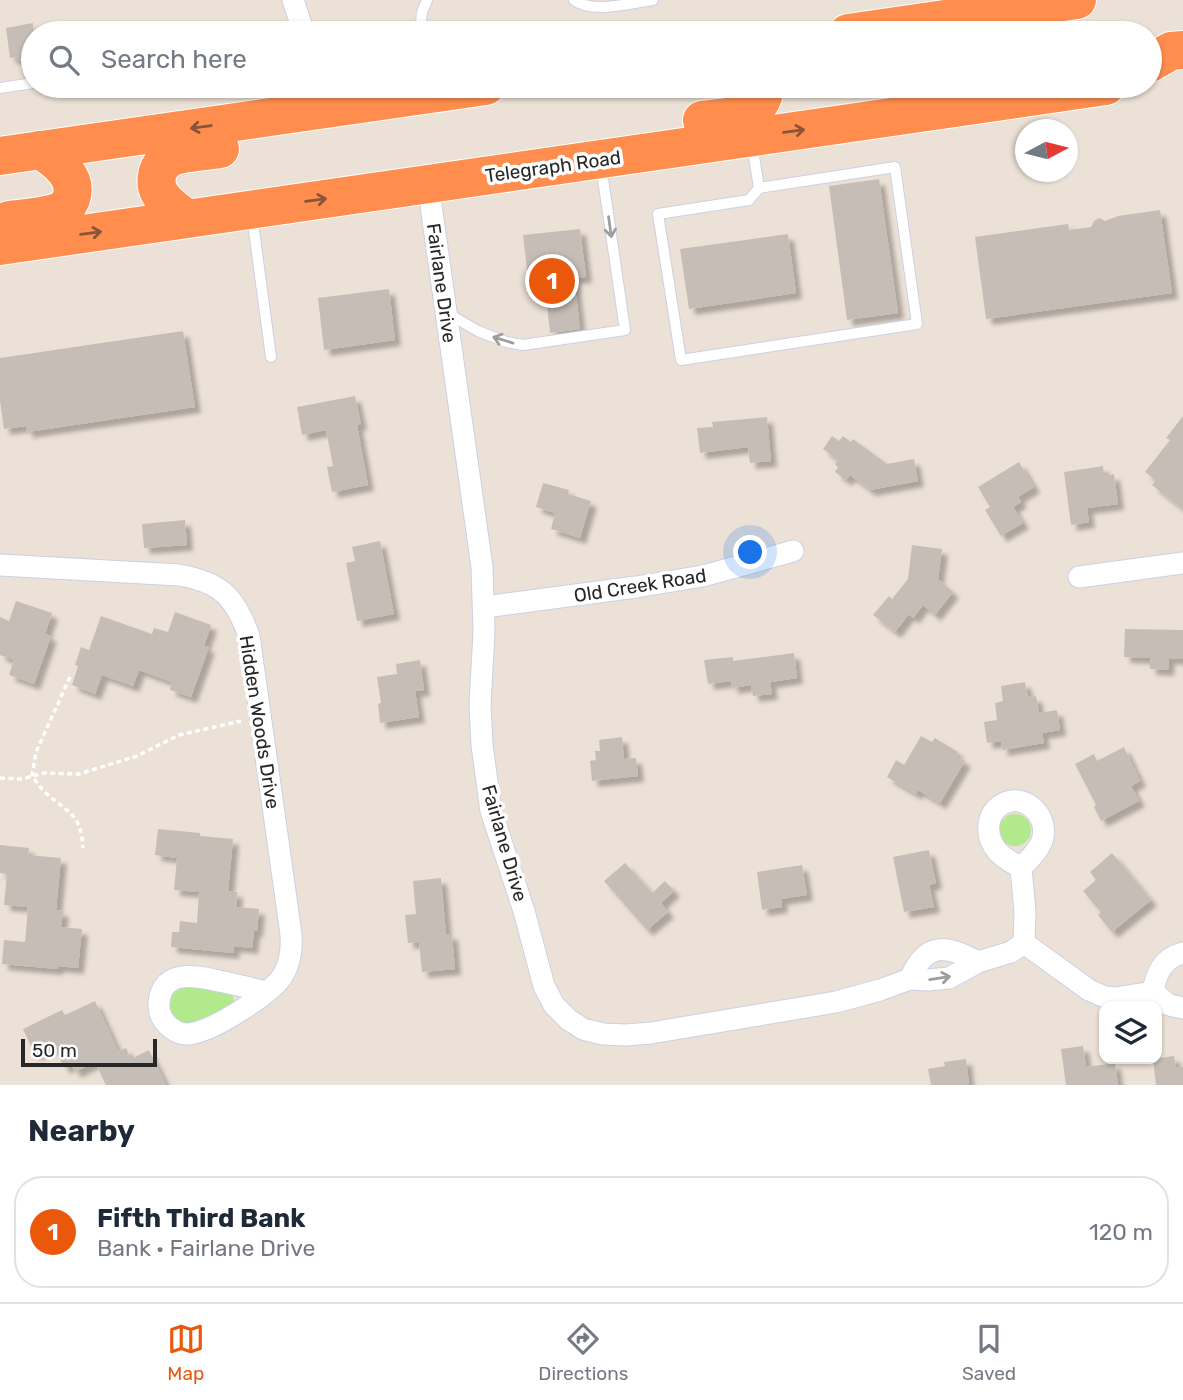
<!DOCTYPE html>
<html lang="en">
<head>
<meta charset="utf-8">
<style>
  :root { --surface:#fff; --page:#f2f2f3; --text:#1f2937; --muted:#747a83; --line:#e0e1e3; --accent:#ea580c }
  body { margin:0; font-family:Rubik,sans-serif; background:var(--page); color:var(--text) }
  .controls { position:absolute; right:21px; bottom:21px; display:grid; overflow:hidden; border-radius:14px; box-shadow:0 2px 5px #0004 }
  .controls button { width:63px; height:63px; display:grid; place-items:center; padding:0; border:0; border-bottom:2px solid var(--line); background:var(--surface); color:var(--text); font:35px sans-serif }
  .compass { position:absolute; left:1015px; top:119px; width:63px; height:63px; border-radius:50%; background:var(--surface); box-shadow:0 2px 5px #0004; rotate:83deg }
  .scale { position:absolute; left:21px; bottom:18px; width:136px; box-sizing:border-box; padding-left:7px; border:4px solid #272727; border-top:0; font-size:19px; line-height:24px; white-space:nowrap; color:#272727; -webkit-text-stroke:5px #fff; paint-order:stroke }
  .you { position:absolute; left:751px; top:553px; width:24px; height:24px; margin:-18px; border:5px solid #fff; border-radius:50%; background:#1a73e8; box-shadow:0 0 0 10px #1a73e833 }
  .badge { display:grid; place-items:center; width:46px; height:46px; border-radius:50%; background:var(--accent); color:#fff; font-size:23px; font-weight:700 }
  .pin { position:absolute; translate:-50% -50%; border:4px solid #fff; box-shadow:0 2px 7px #0006 }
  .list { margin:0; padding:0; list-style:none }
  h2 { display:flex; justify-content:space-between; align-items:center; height:91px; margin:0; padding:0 28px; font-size:30px }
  h2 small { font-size:23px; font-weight:400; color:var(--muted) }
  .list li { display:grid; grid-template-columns:46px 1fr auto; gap:21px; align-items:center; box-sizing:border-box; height:112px; margin:0 14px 14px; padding:0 14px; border:2px solid var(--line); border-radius:28px }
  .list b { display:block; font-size:26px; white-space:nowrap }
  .list p { margin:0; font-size:23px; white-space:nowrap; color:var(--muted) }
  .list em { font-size:23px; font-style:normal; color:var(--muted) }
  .icon { flex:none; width:38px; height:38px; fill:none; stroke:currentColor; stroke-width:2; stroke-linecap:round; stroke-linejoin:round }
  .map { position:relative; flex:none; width:1183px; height:1085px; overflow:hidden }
  .search { position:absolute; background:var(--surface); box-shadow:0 2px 5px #0004; left:21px; right:21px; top:21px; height:77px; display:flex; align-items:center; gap:18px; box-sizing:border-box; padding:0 24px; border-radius:38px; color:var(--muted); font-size:26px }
  .sheet { height:217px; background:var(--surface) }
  nav { display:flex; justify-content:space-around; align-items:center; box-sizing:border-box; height:98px; border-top:2px solid var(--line); background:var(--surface); font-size:19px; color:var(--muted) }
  nav a { display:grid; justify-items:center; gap:4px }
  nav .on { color:var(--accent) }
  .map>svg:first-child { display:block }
  .green { fill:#b2e98c }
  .building { fill:#c6beb6; filter:url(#shadow) }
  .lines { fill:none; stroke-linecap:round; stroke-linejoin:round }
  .lane-casing { stroke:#cbd1e2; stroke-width:12 }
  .street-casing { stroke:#cbd1e2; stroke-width:23 }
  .highway-casing { stroke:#fff; stroke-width:40 }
  .path { stroke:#fff; stroke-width:3.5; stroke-dasharray:5 3.5; stroke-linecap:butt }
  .lane { stroke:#fff; stroke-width:10 }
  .street { stroke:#fff; stroke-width:21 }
  .highway { stroke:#ff8e4e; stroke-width:38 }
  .oneway { stroke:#885539 }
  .oneway2 { stroke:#9e9e9e }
  .labels { text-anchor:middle; stroke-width:7; stroke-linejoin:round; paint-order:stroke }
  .street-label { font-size:19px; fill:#272727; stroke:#fff }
</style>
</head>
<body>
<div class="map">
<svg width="1183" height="1085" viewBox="0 0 1183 1085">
  <defs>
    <filter id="shadow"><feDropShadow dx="6" dy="6" stdDeviation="2" flood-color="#0004"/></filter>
  </defs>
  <rect width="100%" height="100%" fill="#ece1d6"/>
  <!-- green -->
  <g class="green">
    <circle cx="1015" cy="830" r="16"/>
    <polygon points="186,984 232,993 234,1002 230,1007 188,1026 174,1020 167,1004 173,990"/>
  </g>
  <!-- building -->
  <g class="building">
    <polygon points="33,23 33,59 18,61 17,57 10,58 6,28"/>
    <polygon points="879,179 898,313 847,320 829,186"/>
    <polygon points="1160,210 1172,293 986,319 975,237 1068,224 1069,230 1091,227 1094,221 1099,218 1105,221 1118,216"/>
    <polygon points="580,229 586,277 574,278 580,329 550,333 545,284 529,286 523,235"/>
    <polygon points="788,234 796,293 689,309 680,249"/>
    <polygon points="389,289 395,340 324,350 318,298"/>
    <polygon points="183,331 195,407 27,432 26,426 4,429 0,401 0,358"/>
    <polygon points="355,396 361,424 357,425 368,485 332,492 327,467 333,466 326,430 302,435 297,407"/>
    <polygon points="1183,416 1183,509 1152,485 1156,480 1145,472 1170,440 1166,438"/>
    <polygon points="767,417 771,461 750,463 748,447 700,453 697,428 713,427 712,422"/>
    <polygon points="832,436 839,441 843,436 851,442 853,439 887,464 914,459 918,481 870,490 850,475 846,480 835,472 838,467 835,464 838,460 823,449"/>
    <polygon points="1019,462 1034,487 1018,497 1021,502 1013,507 1023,523 1001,536 985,510 990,507 978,487"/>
    <polygon points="1103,466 1104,476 1114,474 1118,504 1087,508 1089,522 1071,525 1064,472"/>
    <polygon points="543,483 569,490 568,494 591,501 580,538 551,529 555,513 536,507"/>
    <polygon points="185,520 187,545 144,548 142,524"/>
    <polygon points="380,541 394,614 357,621 346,563 355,561 352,547"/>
    <polygon points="912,545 942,549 938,579 953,592 935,615 923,605 913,618 909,614 895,632 873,615 889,596 892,599 908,579"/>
    <polygon points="16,601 52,613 45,634 51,636 34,684 9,675 14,660 0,655 0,617 9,621"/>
    <polygon points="175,612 211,625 204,646 209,647 191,697 170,690 172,682 139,670 133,686 102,675 95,694 72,685 78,666 75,665 81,647 89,650 101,616 152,634 154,628 168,632"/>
    <polygon points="1125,629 1183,630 1183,659 1169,658 1168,670 1150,669 1150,658 1124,657"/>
    <polygon points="794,653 797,678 770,682 772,694 753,696 751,685 732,688 731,681 708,684 704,660 733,657 733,661"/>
    <polygon points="420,660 424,690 415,691 419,717 380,723 378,704 381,703 377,677 397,674 396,664"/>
    <polygon points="1025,682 1028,697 1036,696 1039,713 1057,710 1060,730 1042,733 1044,743 1002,750 1001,741 987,743 984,722 997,720 995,703 1003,701 1001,686"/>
    <polygon points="921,736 932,742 935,738 958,752 956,756 965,761 940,803 918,790 916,794 887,777 896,760 904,765"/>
    <polygon points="622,737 624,759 636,758 638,776 592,781 590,761 596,760 595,751 600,751 599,740"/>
    <polygon points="1124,747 1140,781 1131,786 1139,801 1101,821 1094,807 1096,805 1075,764 1094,754 1097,761"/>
    <polygon points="158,829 200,833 200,836 233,839 228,891 237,892 236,907 259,909 257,931 254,931 252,948 234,946 233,953 171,947 172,932 179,932 180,921 197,923 199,892 174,890 177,858 155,855"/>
    <polygon points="0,845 29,848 28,855 61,858 56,910 63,911 61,927 82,929 78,968 58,966 57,969 2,964 4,940 25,942 28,907 4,905 7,874 0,873"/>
    <polygon points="929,850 936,883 929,885 934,907 904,912 893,857"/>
    <polygon points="1112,853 1151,900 1112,932 1098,915 1101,912 1083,891 1096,880 1090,872"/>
    <polygon points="625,863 652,893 665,881 674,891 661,903 668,912 647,930 604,881"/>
    <polygon points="802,865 807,895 781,899 782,907 762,910 757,872"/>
    <polygon points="441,878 446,934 452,934 455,969 422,972 419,942 408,943 405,915 416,914 413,881"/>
    <polygon points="95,1001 118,1051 126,1048 131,1059 149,1050 166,1085 106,1085 95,1062 75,1072 71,1064 64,1068 54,1046 35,1055 23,1029 62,1010 65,1015"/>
    <polygon points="1083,1046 1086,1067 1115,1063 1118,1085 1066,1085 1061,1049"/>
    <polygon points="1174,1056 1176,1068 1183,1067 1183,1085 1156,1085 1153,1059"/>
    <polygon points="966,1059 969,1085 931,1085 928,1069 945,1066 944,1062"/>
  </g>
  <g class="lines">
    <defs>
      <g id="lane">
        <path d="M574,0C592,14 631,3 653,0"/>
        <polyline points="278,33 301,22"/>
        <polyline points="420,33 422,12 427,0"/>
        <polyline points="0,88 33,83"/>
        <polyline points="752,144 759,188 895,167 917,324 681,360 658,214 749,200 759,188"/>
        <polyline points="252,216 271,357"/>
        <polyline points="447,313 478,331 506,342 523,345 625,330 601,165"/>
      </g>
      <g id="street">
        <polyline points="293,0 304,33"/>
        <polyline points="428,184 482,567 484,632 480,705 482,745 491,811 524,911 544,986 554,1005 569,1020 583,1029 603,1034 626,1035 651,1033 836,1002 880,990 910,979"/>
        <path d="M0,565L179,575C221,582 235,597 249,636L291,934C292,948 291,962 283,975C273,993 215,1029 194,1033C188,1035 179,1034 174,1030C164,1024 158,1014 159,1003C162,968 196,976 219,981C235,984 250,988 266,992"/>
        <polyline points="1079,577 1183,563"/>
        <polyline points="485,607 636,587 703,576 793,551"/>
        <path d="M1021,868C1013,863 1005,859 998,852C984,836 985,810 1007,802C1028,795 1047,817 1043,837C1041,849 1029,859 1021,868L1025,912L1024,943"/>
        <polyline points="1024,943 1089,990 1105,997 1115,998 1153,992 1169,1005 1183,1008"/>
        <path d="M978,962C946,945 926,941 910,979L928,980L949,978L978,962L1011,952L1024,943"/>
        <path d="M1153,992C1156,973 1163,958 1183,953"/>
      </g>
      <g id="highway">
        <polyline points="848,33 1077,0"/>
        <polyline points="1150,63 1171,51 1183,50"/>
        <path d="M702,120C728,116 763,119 765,86"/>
        <polyline points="0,156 486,86"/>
        <path d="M187,219C173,208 153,196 157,176C158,168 163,162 170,158C182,152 206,152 220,149"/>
        <path d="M9,220C23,218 47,217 60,211C65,209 69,204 71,199C79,177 56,160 40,150"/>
        <polyline points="0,246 1106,86"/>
      </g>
    </defs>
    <!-- lane casing -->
    <use href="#lane" class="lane-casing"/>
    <!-- street casing -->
    <use href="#street" class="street-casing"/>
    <!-- highway casing -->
    <use href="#highway" class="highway-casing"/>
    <!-- path -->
    <g class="path">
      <path d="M70,677L36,752L32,776C37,782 41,789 47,794C70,814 81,814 83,848"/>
      <polyline points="0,778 22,779 44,773 79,774 137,756 179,735 241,721"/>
    </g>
    <!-- lane -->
    <use href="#lane" class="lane"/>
    <!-- street -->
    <use href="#street" class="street"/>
    <!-- highway -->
    <use href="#highway" class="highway"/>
  </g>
  <!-- one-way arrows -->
  <defs><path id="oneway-shaft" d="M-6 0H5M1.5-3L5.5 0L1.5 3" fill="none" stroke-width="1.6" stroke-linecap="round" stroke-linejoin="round" transform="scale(1.75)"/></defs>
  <g class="oneway">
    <use href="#oneway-shaft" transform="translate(201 127) rotate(172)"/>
    <use href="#oneway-shaft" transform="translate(794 131) rotate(-8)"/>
    <use href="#oneway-shaft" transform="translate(316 200) rotate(-8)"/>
    <use href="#oneway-shaft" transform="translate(91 233) rotate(-8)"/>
  </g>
  <g class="oneway2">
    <use href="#oneway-shaft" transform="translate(610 227) rotate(82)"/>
    <use href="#oneway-shaft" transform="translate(503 340) rotate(-163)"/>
    <use href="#oneway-shaft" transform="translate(940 978) rotate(-9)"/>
  </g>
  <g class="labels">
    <!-- street labels -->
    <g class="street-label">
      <text transform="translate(553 166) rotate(-8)" y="7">Telegraph Road</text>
      <text transform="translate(442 283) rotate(82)" y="7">Fairlane Drive</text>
      <text transform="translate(640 585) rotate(-9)" y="7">Old Creek Road</text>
      <text transform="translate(260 722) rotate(81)" y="7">Hidden Woods Drive</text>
      <text transform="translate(505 843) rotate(74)" y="7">Fairlane Drive</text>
    </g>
  </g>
</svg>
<div class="controls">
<button><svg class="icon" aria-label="layers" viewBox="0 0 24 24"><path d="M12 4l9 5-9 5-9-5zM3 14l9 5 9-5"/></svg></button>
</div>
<svg class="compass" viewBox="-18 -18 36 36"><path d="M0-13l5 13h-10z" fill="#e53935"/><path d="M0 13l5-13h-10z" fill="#747a83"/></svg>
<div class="scale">50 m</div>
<div class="you"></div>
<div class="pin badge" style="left:552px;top:281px">1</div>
<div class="search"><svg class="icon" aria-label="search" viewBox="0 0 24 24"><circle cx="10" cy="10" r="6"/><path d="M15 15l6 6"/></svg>Search here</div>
</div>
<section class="sheet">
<h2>Nearby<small></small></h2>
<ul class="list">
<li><span class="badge">1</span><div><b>Fifth Third Bank</b><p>Bank · Fairlane Drive</p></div><em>120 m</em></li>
</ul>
</section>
<nav>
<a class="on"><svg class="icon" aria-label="map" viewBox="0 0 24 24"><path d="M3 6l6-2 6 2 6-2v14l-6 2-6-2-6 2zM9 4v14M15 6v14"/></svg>Map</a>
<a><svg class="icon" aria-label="directions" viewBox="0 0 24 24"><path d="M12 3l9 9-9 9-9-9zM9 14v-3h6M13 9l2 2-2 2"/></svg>Directions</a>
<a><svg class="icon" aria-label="saved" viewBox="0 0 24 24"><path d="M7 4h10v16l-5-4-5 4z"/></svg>Saved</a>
</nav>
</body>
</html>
